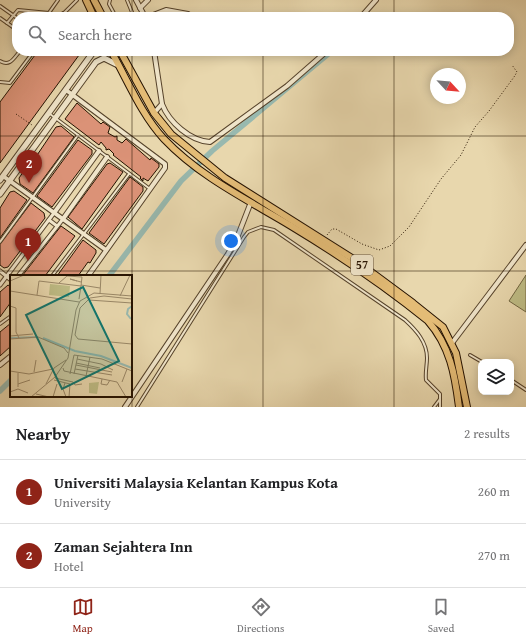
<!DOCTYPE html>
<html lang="en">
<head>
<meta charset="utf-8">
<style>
  :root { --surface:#fff; --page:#f6f6f6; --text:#202124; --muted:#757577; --line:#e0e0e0; --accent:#8f2418 }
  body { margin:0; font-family:"Gentium Book Plus",serif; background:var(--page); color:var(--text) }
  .controls { position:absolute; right:12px; bottom:12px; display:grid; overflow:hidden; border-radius:8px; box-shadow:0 2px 10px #0003 }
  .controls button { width:36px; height:36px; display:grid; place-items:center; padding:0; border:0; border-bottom:1px solid var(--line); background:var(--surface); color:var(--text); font:20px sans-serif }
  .compass { position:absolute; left:430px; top:68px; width:36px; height:36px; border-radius:50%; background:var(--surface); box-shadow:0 2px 10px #0003; rotate:116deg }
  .you { position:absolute; left:231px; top:241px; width:14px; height:14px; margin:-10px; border:3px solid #fff; border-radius:50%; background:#1a73e8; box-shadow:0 0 0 6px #1a73e833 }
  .badge { display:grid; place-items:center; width:26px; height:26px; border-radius:50%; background:var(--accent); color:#fff; font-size:13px; font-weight:700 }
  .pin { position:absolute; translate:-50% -33px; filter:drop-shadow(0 1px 2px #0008) }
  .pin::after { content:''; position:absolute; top:21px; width:14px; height:12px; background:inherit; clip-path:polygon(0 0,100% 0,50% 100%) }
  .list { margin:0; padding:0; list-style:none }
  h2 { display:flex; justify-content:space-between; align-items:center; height:52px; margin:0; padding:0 16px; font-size:17px }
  h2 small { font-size:13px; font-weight:400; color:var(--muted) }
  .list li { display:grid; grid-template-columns:26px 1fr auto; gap:12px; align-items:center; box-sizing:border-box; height:64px; padding:0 16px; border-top:1px solid var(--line) }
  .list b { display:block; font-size:15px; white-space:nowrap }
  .list p { margin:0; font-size:13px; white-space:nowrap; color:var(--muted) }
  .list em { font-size:13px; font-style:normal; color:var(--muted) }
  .icon { flex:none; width:22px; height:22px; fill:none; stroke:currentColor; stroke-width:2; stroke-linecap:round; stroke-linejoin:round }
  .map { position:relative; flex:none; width:526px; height:407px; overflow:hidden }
  .search { position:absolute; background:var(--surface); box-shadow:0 2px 10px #0003; left:12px; right:12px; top:12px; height:44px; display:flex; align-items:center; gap:10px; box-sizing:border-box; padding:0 14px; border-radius:16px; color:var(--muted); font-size:15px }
  .sheet { height:180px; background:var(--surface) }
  nav { display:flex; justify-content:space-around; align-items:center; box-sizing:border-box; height:56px; border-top:1px solid var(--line); background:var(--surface); font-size:11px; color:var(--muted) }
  nav a { display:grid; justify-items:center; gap:2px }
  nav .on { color:var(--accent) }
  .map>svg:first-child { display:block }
  .green { fill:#bebc85; stroke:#726742 }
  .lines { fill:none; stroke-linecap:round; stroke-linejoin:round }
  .canal { stroke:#98b9af; stroke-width:5.5 }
  .building { fill:#db9277; stroke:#251200 }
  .service-casing { stroke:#56432b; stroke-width:4 }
  .pedestrian-casing { stroke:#56432b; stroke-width:5 }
  .minor-casing { stroke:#56432b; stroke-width:6 }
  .tertiary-casing { stroke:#56432b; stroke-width:7 }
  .primary-casing { stroke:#251200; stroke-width:8 }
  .path { stroke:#251200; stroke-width:1; stroke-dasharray:1 2; stroke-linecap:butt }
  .service { stroke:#f0e5ca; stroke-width:2 }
  .pedestrian { stroke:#f0e5ca; stroke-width:3 }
  .minor { stroke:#f0e5ca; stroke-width:4 }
  .tertiary { stroke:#f0e5ca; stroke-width:5 }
  .primary { stroke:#e4bc76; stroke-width:6 }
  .grid { fill:none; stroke:#251200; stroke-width:1; stroke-opacity:0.55 }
  .labels { text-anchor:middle; stroke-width:3; stroke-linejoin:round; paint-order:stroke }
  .shield { fill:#f0e5ca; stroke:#62513d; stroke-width:1 }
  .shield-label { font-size:12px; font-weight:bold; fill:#251200 }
  .inset-river { fill:none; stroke:#98b9af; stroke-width:2 }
  .inset-road { fill:none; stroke:#9a8868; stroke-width:1 }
  .view { fill:#0f766e; fill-opacity:0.15; stroke:#0f766e; stroke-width:2 }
  .inset-edge { fill:none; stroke:#251200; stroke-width:2 }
</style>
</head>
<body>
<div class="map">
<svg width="526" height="407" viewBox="0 0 526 407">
  <rect width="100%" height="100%" fill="#e8d7ad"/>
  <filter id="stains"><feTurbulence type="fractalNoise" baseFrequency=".005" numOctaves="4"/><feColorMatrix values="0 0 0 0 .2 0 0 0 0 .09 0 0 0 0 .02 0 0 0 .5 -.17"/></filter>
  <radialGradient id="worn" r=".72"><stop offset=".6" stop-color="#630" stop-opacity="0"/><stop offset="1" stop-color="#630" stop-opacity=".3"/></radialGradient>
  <!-- green -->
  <polygon class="green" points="526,275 526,312 509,301"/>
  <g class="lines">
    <!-- canal -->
    <g class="canal">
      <polyline points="109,276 181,181 212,151 332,51"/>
      <polyline points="0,391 11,380"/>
    </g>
  </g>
  <!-- building -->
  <g class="building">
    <polygon points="38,51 82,51 0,163 0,102"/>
    <polygon points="77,103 101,124 103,122 110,127 108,133 115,137 117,136 117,140 122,143 126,139 150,160 151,158 159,164 159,167 148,181 143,178 143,181 140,178 141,177 113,155 114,154 109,149 106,150 106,148 101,142 99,145 65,119"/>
    <polygon points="61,126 74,137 33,193 20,184 19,178 26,168 27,170 56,127"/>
    <polygon points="78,140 92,150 92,154 52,207 37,196"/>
    <polygon points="110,163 123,172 82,229 68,217 107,164"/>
    <polygon points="130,177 143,187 143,191 104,244 89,233"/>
    <polygon points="14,191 27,200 0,238 0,208 10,192"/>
    <polygon points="31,203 44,213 45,218 8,267 4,268 0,265 0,244"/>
    <polygon points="61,226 75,236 45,276 22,276"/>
    <polygon points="83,240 96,250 96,253 90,263 88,262 78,276 57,276"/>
    <polygon points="8,285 11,287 11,302 0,317 0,292"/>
    <polygon points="11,323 11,346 0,356 0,332"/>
  </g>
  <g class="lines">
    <defs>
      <g id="service">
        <polyline points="110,0 109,4 116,17"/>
        <polyline points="127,0 134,17"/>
        <polyline points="0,6 17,18"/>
        <polyline points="63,13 68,17"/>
        <polyline points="46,17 58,0"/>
        <polyline points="60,17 77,0"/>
        <polyline points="0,18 17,30"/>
        <polyline points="7,23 18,10 49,13"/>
        <path d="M0,61C10,67 14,58 20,51"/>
        <polyline points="0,82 10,83 34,51"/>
        <polyline points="50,114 150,189"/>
        <polyline points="0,242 78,135"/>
        <polyline points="52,276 129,174"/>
        <polyline points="0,324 11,316"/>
        <polyline points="470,355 482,362"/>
        <polyline points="511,380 526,390"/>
        <path d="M137,407L244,237L248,232L261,227L274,230L405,320C416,330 427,342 427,358C427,365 425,373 426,380L440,394V407"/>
        <polyline points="434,407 440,399"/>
      </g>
      <g id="pedestrian">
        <polyline points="49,220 57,226"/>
        <polyline points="0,271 11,280"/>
        <polyline points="18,276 63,219"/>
        <polyline points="0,285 54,213"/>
      </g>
      <g id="minor">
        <polyline points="136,0 145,17"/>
        <polyline points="140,8 148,0"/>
        <polyline points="148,17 166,10 188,14"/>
        <polyline points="361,17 376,0"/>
        <polyline points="154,51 162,104 154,113"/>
        <polyline points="66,90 165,164 165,168 88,276"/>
        <path d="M162,104C169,122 190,141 210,142L287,86L327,51"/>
        <polyline points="3,176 106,250"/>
        <polyline points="54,213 99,151"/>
        <polyline points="63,219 107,157"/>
        <polyline points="452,343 526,245"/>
        <polyline points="0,365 11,356"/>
        <polyline points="125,407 228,254 237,238 251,202"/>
      </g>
      <g id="tertiary">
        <polyline points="0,180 94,51"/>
        <polyline points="0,194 96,62 104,58 118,65"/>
      </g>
      <g id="primary">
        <polyline points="86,0 94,17"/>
        <polyline points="94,0 103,17"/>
        <path d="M111,51C128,81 141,114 164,139C200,177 248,200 291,226C339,255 385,286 428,321C450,346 455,375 459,407"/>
        <polyline points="120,51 154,113 171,134 225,178 355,260 413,303 443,327 456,353 467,407"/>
      </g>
    </defs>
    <!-- service casing -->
    <use href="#service" class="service-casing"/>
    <!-- pedestrian casing -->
    <use href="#pedestrian" class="pedestrian-casing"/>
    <!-- minor casing -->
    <use href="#minor" class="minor-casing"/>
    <!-- tertiary casing -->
    <use href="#tertiary" class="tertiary-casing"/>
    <!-- primary casing -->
    <use href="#primary" class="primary-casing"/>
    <!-- path -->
    <g class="path">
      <polyline points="16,114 32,125"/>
      <polyline points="327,235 332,229 336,229 362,244 379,250 390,246 409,227 441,179 461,155 475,127 489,111 514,77 517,72 512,65"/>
    </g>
    <!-- service -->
    <use href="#service" class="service"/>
    <!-- pedestrian -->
    <use href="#pedestrian" class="pedestrian"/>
    <!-- minor -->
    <use href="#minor" class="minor"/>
    <!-- tertiary -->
    <use href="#tertiary" class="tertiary"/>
    <!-- primary -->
    <use href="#primary" class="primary"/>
  </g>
  <!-- grid -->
  <path class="grid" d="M132,0V17M263,0V17M394,0V17M132,51V407M263,51V407M394,51V407M0,136H526M0,271H526"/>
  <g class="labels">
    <!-- shield labels -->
    <rect class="shield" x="351" y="255" width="22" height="20" rx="3"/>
    <g class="shield-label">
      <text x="362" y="269">57</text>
    </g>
  </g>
  <!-- overview -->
  <g transform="translate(10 275)">
    <rect width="122" height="122" fill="#e8d7ad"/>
    <path d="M40,9L60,11L59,22L39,20ZM89,107L87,119L79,118V108Z" fill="#bebc85"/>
    <path class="inset-river" d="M121,44L117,39L118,34L122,31M0,63L28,62M33,63L65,76L91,81L122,93"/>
    <path class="inset-road" d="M0,6L14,0M67,6L60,4L71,7M49,8L57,1L72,2L71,11M71,10L90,13M0,16L69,27M90,19L91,0M27,20L29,6L71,11L69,24M110,21L120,0M122,24L94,21L80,23L70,33L65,60L68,64L122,69M79,25L122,28M0,31L6,33V57L9,63M0,61L23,59M0,64L28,62L54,73L58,78M67,84L91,89L103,95M66,88L90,93M66,90L102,97M53,93L54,96L107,107L116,122M65,94L102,100M0,96L19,99L43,94M24,97L26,85M8,98V112M60,99L64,80L92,84L122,96M64,99L68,80M76,101L80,82M45,103L63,107L65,110L72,109M92,104L91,109L97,110L100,105M44,105L60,109L59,122M112,107L117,94M55,108L53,114L56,122M8,109L20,105M36,109L44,93L56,85M0,117L8,114L18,118M26,119L39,122M21,122L45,102L58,83L66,35L70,26L84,18L122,21M43,122L47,109"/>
    <path class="view" d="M73,12L109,86L52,114L16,40Z"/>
    <rect width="122" height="122" class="inset-edge"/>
  </g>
  <rect width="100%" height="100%" filter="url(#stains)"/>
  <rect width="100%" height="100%" fill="url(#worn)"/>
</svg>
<div class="controls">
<button><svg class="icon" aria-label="layers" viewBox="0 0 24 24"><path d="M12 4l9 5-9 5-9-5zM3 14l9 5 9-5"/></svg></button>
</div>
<svg class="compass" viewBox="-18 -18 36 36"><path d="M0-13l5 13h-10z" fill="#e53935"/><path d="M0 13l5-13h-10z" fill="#757577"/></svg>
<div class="you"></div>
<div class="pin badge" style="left:28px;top:261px">1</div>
<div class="pin badge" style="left:29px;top:183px">2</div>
<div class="search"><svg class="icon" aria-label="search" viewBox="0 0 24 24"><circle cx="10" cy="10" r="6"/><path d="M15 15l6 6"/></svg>Search here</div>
</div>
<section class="sheet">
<h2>Nearby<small>2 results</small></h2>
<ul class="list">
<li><span class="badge">1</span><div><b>Universiti Malaysia Kelantan Kampus Kota</b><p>University</p></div><em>260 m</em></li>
<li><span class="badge">2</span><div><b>Zaman Sejahtera Inn</b><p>Hotel</p></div><em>270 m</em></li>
</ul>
</section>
<nav>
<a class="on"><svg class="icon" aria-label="map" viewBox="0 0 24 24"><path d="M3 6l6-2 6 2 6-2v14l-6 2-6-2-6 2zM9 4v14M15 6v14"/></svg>Map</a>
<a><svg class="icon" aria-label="directions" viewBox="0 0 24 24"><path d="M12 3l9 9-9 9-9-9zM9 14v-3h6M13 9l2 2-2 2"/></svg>Directions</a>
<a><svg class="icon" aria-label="saved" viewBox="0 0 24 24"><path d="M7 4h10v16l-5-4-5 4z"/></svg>Saved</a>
</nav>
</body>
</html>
